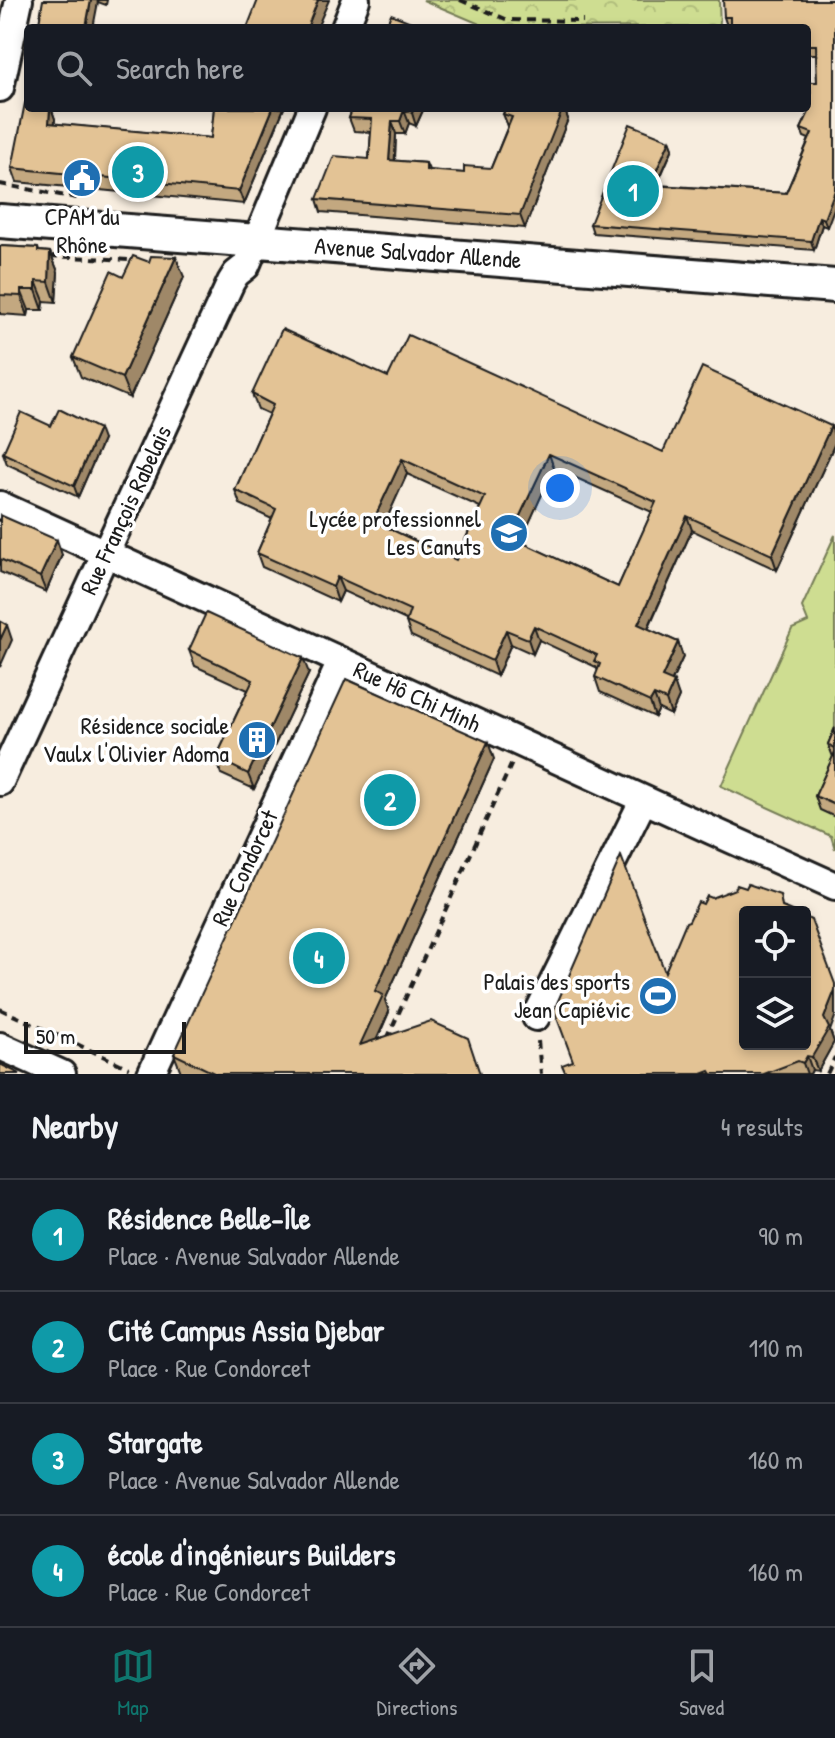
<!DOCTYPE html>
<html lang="en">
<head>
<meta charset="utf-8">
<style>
  :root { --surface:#171b24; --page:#242831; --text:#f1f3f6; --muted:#9ea1a6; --line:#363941; --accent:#0f766e }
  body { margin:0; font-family:"Patrick Hand",sans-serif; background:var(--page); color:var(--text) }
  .controls { position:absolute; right:24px; bottom:24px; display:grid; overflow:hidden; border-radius:8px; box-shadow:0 4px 12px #0003 }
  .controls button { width:72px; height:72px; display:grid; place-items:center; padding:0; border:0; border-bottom:2px solid var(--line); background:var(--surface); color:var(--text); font:40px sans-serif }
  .scale { position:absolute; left:24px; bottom:20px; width:162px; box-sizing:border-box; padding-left:8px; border:4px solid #1c1c1c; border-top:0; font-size:22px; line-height:28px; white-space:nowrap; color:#1c1c1c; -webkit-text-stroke:6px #fff; paint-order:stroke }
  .you { position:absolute; left:560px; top:488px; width:28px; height:28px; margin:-20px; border:6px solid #fff; border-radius:50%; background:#1a73e8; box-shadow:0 0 0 12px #1a73e833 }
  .badge { display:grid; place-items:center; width:52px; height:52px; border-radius:50%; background:var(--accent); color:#fff; font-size:26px; font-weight:700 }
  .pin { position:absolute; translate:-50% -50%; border:4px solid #fff; box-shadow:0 2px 8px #0006 }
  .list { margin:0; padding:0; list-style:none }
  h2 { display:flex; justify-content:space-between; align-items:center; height:104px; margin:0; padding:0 32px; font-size:34px }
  h2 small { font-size:26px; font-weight:400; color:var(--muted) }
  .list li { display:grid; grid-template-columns:52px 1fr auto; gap:24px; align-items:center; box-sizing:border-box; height:112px; padding:0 32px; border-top:2px solid var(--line) }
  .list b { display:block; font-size:30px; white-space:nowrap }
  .list p { margin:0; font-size:26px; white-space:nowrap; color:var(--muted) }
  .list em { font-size:26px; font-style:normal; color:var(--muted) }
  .icon { flex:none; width:44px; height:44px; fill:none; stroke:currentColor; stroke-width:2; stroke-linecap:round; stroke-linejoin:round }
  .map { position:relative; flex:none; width:835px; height:1074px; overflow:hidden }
  .search { position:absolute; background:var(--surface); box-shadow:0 4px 12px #0003; left:24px; right:24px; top:24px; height:88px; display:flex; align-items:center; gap:20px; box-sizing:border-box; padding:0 28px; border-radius:8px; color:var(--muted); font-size:30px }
  .sheet { height:552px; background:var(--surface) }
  nav { display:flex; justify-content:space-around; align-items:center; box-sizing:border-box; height:112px; border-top:2px solid var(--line); background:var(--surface); font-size:22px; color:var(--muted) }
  nav a { display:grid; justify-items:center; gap:4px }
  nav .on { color:var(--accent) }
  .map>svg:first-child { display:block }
  .forest { fill:url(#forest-crowns); stroke:#757c56; stroke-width:2 }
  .pitch { fill:#cedd91; stroke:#757c56; stroke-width:2 }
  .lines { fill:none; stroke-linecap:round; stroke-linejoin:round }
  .minor-casing { stroke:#1c1c1c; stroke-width:32 }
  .major-casing { stroke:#1c1c1c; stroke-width:38 }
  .path { stroke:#1c1c1c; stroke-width:4; stroke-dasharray:8 6; stroke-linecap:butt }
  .minor { stroke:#fff; stroke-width:26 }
  .major { stroke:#fff; stroke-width:32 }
  .wall { fill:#c3a880; stroke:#1c1c1c; stroke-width:2; fill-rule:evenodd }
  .shaded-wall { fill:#9f8868; stroke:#1c1c1c; stroke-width:2 }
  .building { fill:#e3c395; stroke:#1c1c1c; stroke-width:2; fill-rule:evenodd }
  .labels { text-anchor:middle; stroke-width:7; stroke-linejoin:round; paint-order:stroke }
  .poi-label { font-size:24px; fill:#1c1c1c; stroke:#fff; text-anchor:end }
  .street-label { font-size:24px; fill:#1c1c1c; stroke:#fff }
</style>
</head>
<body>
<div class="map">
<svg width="835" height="1074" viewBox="0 0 835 1074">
  <defs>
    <pattern id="forest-crowns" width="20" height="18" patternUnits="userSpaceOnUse" patternTransform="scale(2)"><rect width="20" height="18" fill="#cedd91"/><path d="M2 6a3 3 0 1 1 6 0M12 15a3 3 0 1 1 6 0" fill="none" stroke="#b0bd7c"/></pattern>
  </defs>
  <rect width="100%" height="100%" fill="#f7eddf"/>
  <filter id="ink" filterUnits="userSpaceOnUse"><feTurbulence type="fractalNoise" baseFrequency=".0125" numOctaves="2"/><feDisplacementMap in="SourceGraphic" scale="16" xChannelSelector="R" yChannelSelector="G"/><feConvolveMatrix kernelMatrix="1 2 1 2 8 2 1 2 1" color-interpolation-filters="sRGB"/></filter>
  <g filter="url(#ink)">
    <!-- forest -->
    <polygon class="forest" points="423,0 719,0 720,27 489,28"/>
    <!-- pitch -->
    <polygon class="pitch" points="835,535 835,849 831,836 721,786 792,629 808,622 802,607"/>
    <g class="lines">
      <defs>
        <g id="minor">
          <polyline points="345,28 356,0"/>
          <polyline points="0,88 19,0"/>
          <path d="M0,505C279,632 556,761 835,886"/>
          <polyline points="0,782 231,282 236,274 246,266 312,108"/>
          <polyline points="536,1017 643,801"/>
          <polyline points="0,1046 62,1074"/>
          <polyline points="151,1074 341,662"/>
        </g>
        <polyline id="major" points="0,221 835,286"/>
      </defs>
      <!-- minor casing -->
      <use href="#minor" class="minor-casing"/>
      <!-- major casing -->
      <use href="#major" class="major-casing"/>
      <!-- path -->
      <g class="path">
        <polyline points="460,0 508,20 583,21"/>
        <polyline points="0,184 77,198"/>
        <polyline points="50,256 129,260"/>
        <polyline points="0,1009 129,1068"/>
        <polyline points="387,1039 512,763"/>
        <polyline points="538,1041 541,1074"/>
        <polyline points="827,1074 835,1057"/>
      </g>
      <!-- minor -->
      <use href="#minor" class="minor"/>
      <!-- major -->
      <use href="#major" class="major"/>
    </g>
    <!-- wall -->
    <g class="wall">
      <polygon points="43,0 107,0 106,5 98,2"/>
      <polygon points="835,0 827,227 822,225 814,250 593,233 590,224 670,140 673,148 657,185 786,193 809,139 804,137 801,129 811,108 817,82 816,54 807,54 807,28 727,26 724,17"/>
      <polygon points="28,108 51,108 55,119 54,124 211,138 214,108 284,108 244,204 17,182 12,168"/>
      <polygon points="353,108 424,108 416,126 409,123 405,134 396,134 395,161 426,163 429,170 464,173 491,168 508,126 503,114 506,108 566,108 565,111 568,119 525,228 321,212 317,199 369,159 371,132 354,131 349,118"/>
      <polygon points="0,246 38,248 39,251 50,252 58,272 56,302 44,301 43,310 29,310 28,316 0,314"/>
      <polygon points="123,277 184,277 130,398 81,377 73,357"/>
      <path d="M388,377L663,452L831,426L835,438V443L777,570L692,530L648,629L678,642L683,657L672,681L679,697L671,715L659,709L655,717L600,692L595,677L598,671L596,667L539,640L533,654L511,644L497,676L411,636L406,622V620L343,591L338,602L262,567L257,553L272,519L240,504L235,490L269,414L258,409L252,394ZM554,468L652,512L618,587L520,542ZM407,474L480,507L456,560L383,526Z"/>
      <polygon points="51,426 103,440 78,497 7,464 3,453"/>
      <polygon points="0,515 62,555 46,592 0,572"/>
      <polygon points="189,650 309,673 254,789 221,774 216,758 248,690 195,666"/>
      <polygon points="835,728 835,817 820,810 815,796 833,757 828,744"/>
      <polygon points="494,759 385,1000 389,1012 377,1040 480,1074 186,1074 181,1072 174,1054"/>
      <polygon points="712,898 785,908 834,1042 818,1071 812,1070 810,1074 566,1074 665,972 689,921 703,904"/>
    </g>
    <!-- shaded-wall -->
    <g class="shaded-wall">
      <polygon points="91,0 97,0 98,2 93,28 86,28"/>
      <polygon points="318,0 329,0 317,28 307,28"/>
      <polygon points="50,108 51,108 55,119 54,137 49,123"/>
      <polygon points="273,108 284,108 244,204 239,191"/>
      <polygon points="414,108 424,108 416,126 412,113"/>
      <polygon points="559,108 566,108 565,111 568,119 525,228 520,215"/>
      <polygon points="404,110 409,123 405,134 400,121"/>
      <polygon points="392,121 396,134 394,173 389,160"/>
      <polygon points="670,140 673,148 653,193 650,185"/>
      <polygon points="835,190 835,206 827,227 824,219"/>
      <polygon points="819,217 822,225 814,250 811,241"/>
      <polygon points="50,252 58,272 56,302 49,282"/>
      <polygon points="176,257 184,277 130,398 122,378"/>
      <polygon points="36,281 44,301 43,310 36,290"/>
      <polygon points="21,290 29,310 28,316 21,296"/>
      <polygon points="831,426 835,438 835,443 777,570 772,555"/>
      <polygon points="99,429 103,440 78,497 74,486"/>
      <polygon points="549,454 554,468 516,552 510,537"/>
      <polygon points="402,459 407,474 379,536 373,521"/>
      <polygon points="687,516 692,530 643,639 638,624"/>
      <polygon points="57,540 62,555 46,592 40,577"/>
      <polygon points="337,577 343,591 338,602 333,587"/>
      <polygon points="7,625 12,640 0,667 0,640"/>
      <polygon points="534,626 539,640 533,654 528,639"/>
      <polygon points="506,630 511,644 497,676 492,661"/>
      <polygon points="678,642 683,657 667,691 662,677"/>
      <polygon points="303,658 309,673 254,789 248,774"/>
      <polygon points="674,682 679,697 671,715 666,700"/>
      <polygon points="654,695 659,709 655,717 650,702"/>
      <polygon points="488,742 494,759 385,1000 389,1012 366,1063 360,1045 375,991"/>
      <polygon points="835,990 835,1017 830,1031 834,1042 818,1071 812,1057 824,1018"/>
      <polygon points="807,1056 812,1070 810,1074 807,1074 803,1063"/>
    </g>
    <!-- building -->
    <g class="building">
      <polygon points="43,0 91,0 86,27 91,28 38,28"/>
      <polygon points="258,0 318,0 307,28 247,28"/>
      <polygon points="723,0 835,0 835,190 824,219 819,217 811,241 590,224 630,124 670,140 650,185 786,193 812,133 801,129 811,108 810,82 817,82 816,45 807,45 807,28 730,28 730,17 724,17"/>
      <polygon points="391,14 426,28 385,28"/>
      <polygon points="25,103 28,103 28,108 50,108 49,123 211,138 214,108 273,108 239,191 12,168"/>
      <polygon points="353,108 414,108 412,113 404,110 400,121 392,121 389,160 426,163 426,170 464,173 464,166 491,168 512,117 503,114 506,108 563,108 520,215 317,199 334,156 369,159 372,119 349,118"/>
      <polygon points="0,246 38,248 38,251 50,252 49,282 36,281 36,290 21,290 21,296 0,295"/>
      <polygon points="133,256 149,262 151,256 176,257 122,378 73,357 111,271 123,277"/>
      <path d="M282,329L388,377L408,335L663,452L702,367L831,426L772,555L687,516L638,624L678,642L662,677L674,682L666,700L654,695L650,702L595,677L600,664L594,661L597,655L534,626L528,639L506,630L492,661L406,622L410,610L337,577L333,587L257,553L276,509L235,490L273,405L252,394ZM549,454L656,502L618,587L510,537ZM402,459L485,497L456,560L373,521Z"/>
      <polygon points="59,409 99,429 74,486 3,453 21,412 51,426"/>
      <polygon points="0,515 57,540 40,577 0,559"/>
      <polygon points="206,613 303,658 248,774 216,758 253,680 189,650"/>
      <polygon points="0,621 7,625 0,640"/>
      <polygon points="346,679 488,742 375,991 383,995 360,1045 431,1021 468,1038 480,1074 216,1074 174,1054"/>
      <polygon points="835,728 835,748 828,744"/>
      <polygon points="835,752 835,805 815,796"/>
      <polygon points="621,856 665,972 686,922 689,921 698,902 703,904 707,896 712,898 735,889 737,885 746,888 748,884 780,895 782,907 794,912 745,912 745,1044 805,1044 805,917 811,920 835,984 835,990 824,1018 829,1028 812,1057 807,1056 803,1063 798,1061 764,1074 712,1074 710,1071 702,1074 566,1074 562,1065 573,1061 554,1010"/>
      <polygon points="0,1064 20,1074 0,1074"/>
    </g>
  </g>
  <!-- icons -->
  <defs>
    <symbol id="civic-disc" viewBox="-11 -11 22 22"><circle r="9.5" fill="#1f6fb2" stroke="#fff"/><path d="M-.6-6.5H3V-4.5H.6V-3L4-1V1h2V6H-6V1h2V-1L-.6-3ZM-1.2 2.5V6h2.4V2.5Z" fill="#fff"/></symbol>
    <symbol id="school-disc" viewBox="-11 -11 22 22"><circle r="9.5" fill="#1f6fb2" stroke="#fff"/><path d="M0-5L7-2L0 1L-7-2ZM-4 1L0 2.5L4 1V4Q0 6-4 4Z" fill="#fff"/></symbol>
    <symbol id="building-disc" viewBox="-11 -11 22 22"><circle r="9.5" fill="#1f6fb2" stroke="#fff"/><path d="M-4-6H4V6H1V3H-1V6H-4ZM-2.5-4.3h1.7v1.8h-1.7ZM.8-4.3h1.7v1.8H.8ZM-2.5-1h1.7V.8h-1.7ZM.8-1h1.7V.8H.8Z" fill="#fff"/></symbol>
    <symbol id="stadium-disc" viewBox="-11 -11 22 22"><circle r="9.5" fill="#1f6fb2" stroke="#fff"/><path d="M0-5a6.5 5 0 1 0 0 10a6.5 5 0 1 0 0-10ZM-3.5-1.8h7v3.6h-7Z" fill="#fff"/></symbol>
  </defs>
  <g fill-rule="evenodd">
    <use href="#civic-disc" x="60" y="156" width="44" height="44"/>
    <use href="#school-disc" x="487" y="511" width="44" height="44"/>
    <use href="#building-disc" x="235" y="718" width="44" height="44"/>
    <use href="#stadium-disc" x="636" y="974" width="44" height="44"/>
  </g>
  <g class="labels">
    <!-- poi labels -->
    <g class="poi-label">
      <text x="82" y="225" text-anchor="middle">CPAM du<tspan x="82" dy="28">Rhône</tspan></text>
      <text x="481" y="527">Lycée professionnel<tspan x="481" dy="28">Les Canuts</tspan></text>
      <text x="229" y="734">Résidence sociale<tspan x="229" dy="28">Vaulx l'Olivier Adoma</tspan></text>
      <text x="630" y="990">Palais des sports<tspan x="630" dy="28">Jean Capiévic</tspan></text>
    </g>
    <!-- street labels -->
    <g class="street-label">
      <text transform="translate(418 253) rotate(4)" y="8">Avenue Salvador Allende</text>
      <text transform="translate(126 510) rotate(-65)" y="8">Rue François Rabelais</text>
      <text transform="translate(417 697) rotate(25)" y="8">Rue Hô Chi Minh</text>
      <text transform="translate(245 868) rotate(-65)" y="8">Rue Condorcet</text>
    </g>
  </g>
</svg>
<div class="controls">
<button><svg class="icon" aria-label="locate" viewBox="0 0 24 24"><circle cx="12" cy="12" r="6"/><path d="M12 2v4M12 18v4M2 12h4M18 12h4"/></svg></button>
<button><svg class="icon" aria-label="layers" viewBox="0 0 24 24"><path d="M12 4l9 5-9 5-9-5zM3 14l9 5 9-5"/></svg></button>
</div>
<div class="scale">50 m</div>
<div class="you"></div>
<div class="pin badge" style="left:633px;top:191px;background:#0f9aa8">1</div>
<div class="pin badge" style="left:390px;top:800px;background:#0f9aa8">2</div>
<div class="pin badge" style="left:138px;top:172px;background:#0f9aa8">3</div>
<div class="pin badge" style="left:319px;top:958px;background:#0f9aa8">4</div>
<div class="search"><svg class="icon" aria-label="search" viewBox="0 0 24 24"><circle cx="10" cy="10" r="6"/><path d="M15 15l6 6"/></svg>Search here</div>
</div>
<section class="sheet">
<h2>Nearby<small>4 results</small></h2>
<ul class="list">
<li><span class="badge" style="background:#0f9aa8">1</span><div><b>Résidence Belle-Île</b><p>Place · Avenue Salvador Allende</p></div><em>90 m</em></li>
<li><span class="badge" style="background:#0f9aa8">2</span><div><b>Cité Campus Assia Djebar</b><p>Place · Rue Condorcet</p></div><em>110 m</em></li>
<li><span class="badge" style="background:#0f9aa8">3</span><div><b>Stargate</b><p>Place · Avenue Salvador Allende</p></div><em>160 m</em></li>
<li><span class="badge" style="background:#0f9aa8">4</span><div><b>école d'ingénieurs Builders</b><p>Place · Rue Condorcet</p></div><em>160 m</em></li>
</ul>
</section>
<nav>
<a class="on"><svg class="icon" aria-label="map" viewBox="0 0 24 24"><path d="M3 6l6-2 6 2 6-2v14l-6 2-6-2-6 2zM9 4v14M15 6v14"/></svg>Map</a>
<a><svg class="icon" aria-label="directions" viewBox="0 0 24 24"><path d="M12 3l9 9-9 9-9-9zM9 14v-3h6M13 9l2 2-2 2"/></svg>Directions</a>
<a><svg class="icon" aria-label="saved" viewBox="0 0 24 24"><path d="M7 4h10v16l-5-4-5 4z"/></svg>Saved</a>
</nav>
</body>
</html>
